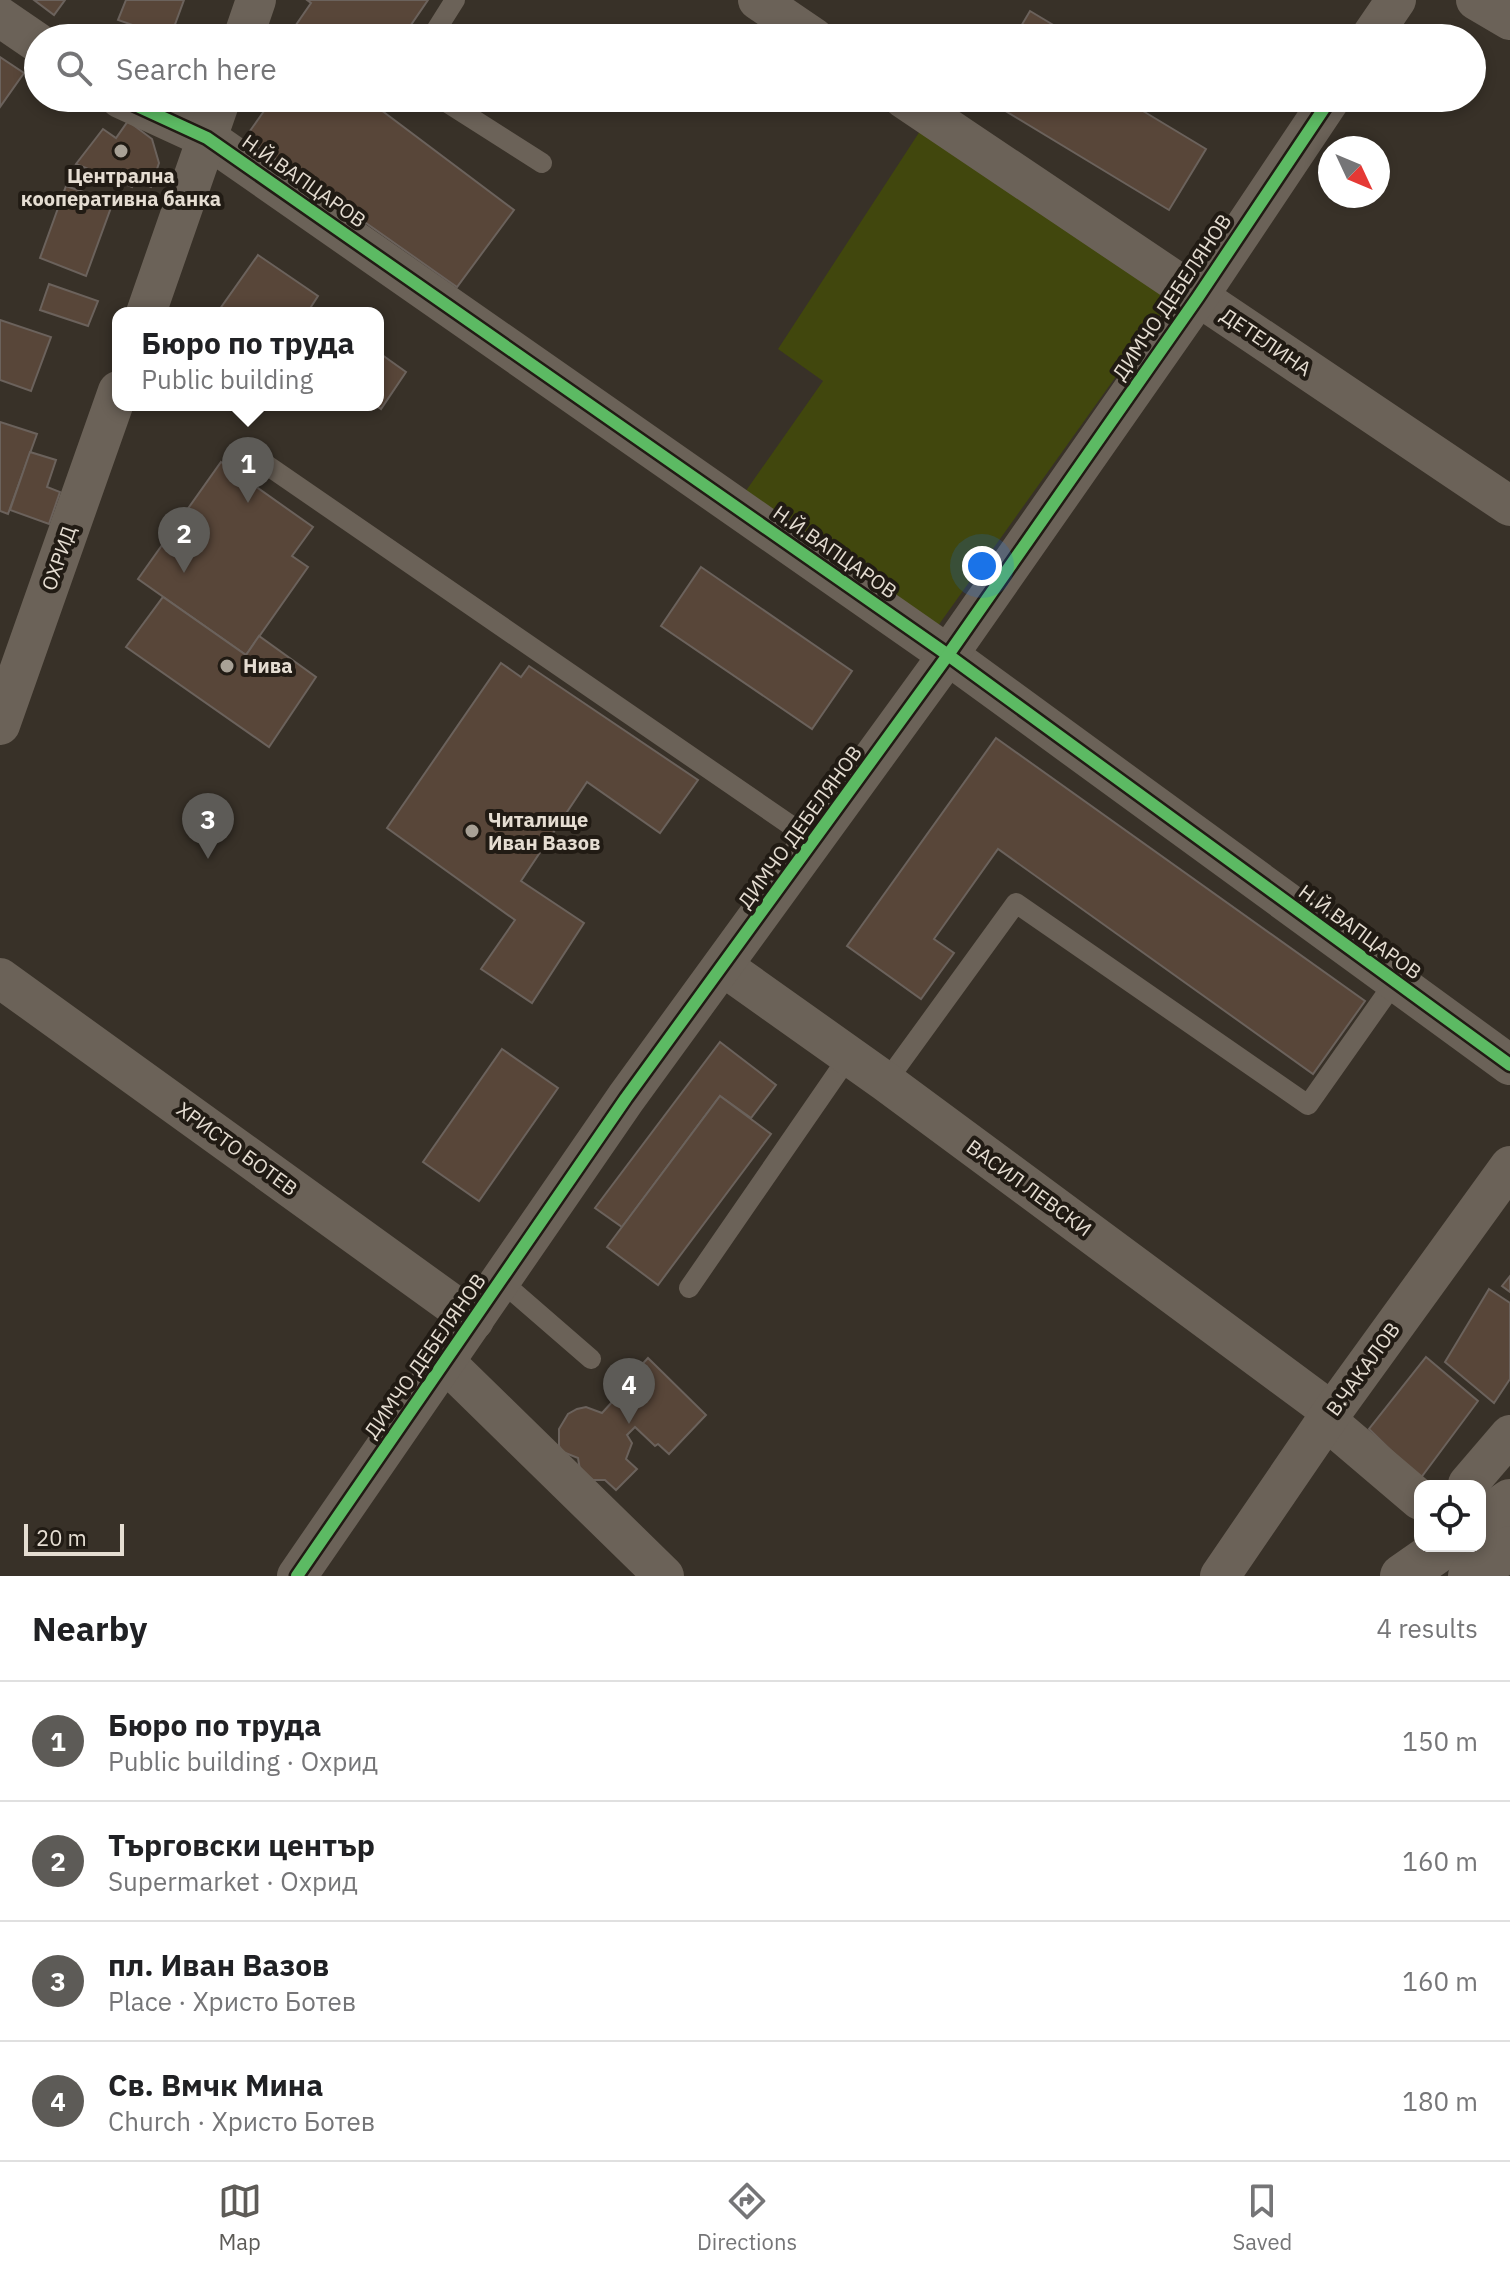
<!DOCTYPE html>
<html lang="en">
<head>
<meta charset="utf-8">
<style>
  :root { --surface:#fff; --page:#f6f6f6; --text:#202124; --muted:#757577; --line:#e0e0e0; --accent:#5d5b57 }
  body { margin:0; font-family:"IBM Plex Sans",sans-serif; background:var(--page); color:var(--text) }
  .controls { position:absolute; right:24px; bottom:24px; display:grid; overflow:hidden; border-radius:16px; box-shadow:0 4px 12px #0003 }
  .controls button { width:72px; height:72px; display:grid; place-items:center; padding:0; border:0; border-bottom:2px solid var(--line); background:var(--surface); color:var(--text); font:40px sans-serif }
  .compass { position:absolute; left:1318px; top:136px; width:72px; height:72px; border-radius:50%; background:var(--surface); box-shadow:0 4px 12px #0003; rotate:134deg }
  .scale { position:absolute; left:24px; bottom:20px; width:100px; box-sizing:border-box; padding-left:8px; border:4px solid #e5ddd2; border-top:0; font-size:22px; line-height:28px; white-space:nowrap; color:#e5ddd2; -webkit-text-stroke:6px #211b14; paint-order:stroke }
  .you { position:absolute; left:982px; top:566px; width:28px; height:28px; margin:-20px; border:6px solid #fff; border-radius:50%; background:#1a73e8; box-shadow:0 0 0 12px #1a73e833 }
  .badge { display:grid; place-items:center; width:52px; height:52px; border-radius:50%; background:var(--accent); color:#fff; font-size:26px; font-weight:700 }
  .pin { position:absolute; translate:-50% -66px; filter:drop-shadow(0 2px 4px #0008) }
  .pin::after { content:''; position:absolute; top:42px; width:28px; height:24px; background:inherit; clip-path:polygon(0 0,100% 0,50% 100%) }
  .popup { position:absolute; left:112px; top:307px; width:272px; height:104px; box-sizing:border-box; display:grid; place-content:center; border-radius:16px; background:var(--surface); filter:drop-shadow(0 2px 6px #0005); font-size:26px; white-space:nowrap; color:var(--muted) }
  .popup b { font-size:30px; color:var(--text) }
  .popup::after { content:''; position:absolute; left:50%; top:100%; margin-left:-16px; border:16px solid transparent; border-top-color:var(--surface) }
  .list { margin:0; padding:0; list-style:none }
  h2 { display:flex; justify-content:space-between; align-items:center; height:104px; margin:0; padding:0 32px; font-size:34px }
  h2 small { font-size:26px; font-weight:400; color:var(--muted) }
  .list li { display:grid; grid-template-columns:52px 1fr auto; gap:24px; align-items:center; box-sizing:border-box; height:120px; padding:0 32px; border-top:2px solid var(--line) }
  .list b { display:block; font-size:30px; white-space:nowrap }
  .list p { margin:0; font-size:26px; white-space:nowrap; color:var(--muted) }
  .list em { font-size:26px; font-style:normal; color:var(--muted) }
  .icon { flex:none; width:44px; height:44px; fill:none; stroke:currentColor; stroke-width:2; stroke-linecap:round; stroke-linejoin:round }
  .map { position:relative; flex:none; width:1510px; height:1576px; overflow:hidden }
  .search { position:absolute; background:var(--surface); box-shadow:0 4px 12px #0003; left:24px; right:24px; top:24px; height:88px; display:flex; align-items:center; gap:20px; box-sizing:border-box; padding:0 28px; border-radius:44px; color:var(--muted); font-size:30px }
  .sheet { height:584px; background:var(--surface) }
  nav { display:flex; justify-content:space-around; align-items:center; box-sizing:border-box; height:112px; border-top:2px solid var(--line); background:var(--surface); font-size:22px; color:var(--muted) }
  nav a { display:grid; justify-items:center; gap:4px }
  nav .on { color:var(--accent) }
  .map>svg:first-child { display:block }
  .green { fill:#41470d }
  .building { fill:#584639; stroke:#6b625c; stroke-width:2 }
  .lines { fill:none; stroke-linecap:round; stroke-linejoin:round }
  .service { stroke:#6b6258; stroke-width:20 }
  .minor { stroke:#6b6258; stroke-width:40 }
  .tertiary { stroke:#6b6258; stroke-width:44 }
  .cycleway-casing { stroke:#211b14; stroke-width:17 }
  .cycleway { stroke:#5cba63; stroke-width:12 }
  .poi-dot { fill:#a8a196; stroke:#211b14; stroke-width:3 }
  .labels { text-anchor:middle; stroke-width:8; stroke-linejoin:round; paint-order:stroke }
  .poi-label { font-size:20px; font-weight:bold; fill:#e5ddd2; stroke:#211b14; text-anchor:start }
  .street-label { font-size:20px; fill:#e5ddd2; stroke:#211b14 }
</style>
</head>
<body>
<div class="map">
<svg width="1510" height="1576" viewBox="0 0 1510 1576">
  <rect width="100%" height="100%" fill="#383128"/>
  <!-- green -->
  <polygon class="green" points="922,128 1172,298 935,630 743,495 823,381 778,349"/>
  <!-- building -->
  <g class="building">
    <polygon points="34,0 65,0 54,15"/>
    <polygon points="126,0 184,0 170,38 118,20"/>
    <polygon points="307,0 428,0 402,38 287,38 311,3"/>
    <polygon points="1030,11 1075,38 1014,38"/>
    <polygon points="0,57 24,73 0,107"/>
    <polygon points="256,98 365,98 514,210 457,287 245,138 264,111 253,102"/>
    <polygon points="984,98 1137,98 1133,105 1206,149 1169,210"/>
    <polygon points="128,121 152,139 159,163 151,187 135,180 132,187 76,164 103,129 116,138"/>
    <polygon points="66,186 113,202 86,276 40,258"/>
    <polygon points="258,255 318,296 307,313 217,313"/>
    <polygon points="49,284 98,301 88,326 40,310"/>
    <polygon points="0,320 51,337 31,391 0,380"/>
    <polygon points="378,352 406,372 381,409 375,405 378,405"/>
    <polygon points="233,405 254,405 248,415"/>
    <polygon points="0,422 37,434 8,514 0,511"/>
    <polygon points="30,452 56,460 47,487 60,492 49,524 10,510"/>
    <polygon points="221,462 313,527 292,556 308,567 246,655 138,579"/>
    <polygon points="701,567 852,671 812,729 661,626"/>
    <polygon points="163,597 246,655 259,636 316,677 269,747 126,647"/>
    <polygon points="501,663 521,677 529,666 698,780 660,833 587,782 521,881 584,923 532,1003 481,969 515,920 387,828"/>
    <polygon points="996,738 1365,1001 1313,1074 998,849 934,939 954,953 921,999 847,946"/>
    <polygon points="720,1042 776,1085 751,1118 720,1096 622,1227 595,1208"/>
    <polygon points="502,1049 558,1088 479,1201 423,1162"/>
    <polygon points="720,1096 771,1134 658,1285 607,1247"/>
    <polygon points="1510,1276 1510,1292 1502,1286"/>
    <polygon points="1489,1289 1510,1303 1510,1379 1494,1403 1445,1362"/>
    <polygon points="1426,1357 1478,1401 1420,1479 1369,1429"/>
    <polygon points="648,1358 706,1415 669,1454 658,1444 655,1446 635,1427 627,1435 632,1443 626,1459 637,1469 616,1490 605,1480 593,1480 580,1470 578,1458 563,1452 559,1446 559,1429 568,1414 577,1409 586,1407 602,1413 613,1401 608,1392 610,1377 622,1370 633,1374"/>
  </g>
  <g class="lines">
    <!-- service -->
    <g class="service">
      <polyline points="431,38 455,0"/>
      <polyline points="440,98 542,163"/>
      <polyline points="245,450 815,842"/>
      <polyline points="886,1082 1016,903 1308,1105 1394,983"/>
      <polyline points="501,1281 591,1359"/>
      <polyline points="689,1288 849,1056"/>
    </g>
    <!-- minor -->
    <g class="minor">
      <polyline points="758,0 814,38"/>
      <polyline points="1476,0 1510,20"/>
      <polyline points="0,17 38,43"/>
      <polyline points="243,38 256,0"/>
      <polyline points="1370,38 1396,0"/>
      <polyline points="120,98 207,138 948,655 1510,1065"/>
      <polyline points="903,98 1510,506"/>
      <polyline points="146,313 221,98"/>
      <polyline points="0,725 118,391"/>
      <polyline points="724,967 886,1082 1332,1412"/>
      <polyline points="0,978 474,1320"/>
      <polyline points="445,1362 664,1576"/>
      <polyline points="1326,1420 1420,1500"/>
      <polyline points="1468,1484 1510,1435"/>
      <polyline points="297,1576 626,1098 948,655 1198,297 1331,98"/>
      <polyline points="1220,1576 1332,1412 1510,1166"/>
    </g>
    <!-- tertiary -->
    <g class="tertiary">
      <polyline points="1480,1522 1510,1501"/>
      <polyline points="1402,1576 1445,1546"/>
      <polyline points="1470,1576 1510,1548"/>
    </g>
    <defs>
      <g id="cycleway">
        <polyline points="120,98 207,138 948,655 1510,1065"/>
        <polyline points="297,1576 626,1098 948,655 1198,297 1331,98"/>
      </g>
    </defs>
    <!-- cycleway casing -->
    <use href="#cycleway" class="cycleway-casing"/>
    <!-- cycleway -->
    <use href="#cycleway" class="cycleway"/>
  </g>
  <!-- markers -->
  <g class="poi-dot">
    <circle cx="121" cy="151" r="8"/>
    <circle cx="227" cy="666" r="8"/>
    <circle cx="472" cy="831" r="8"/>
  </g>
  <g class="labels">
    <!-- poi labels -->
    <g class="poi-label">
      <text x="121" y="183" text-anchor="middle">Централна<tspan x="121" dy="23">кооперативна банка</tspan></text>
      <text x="243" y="673">Нива</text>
      <text x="488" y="827">Читалище<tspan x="488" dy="23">Иван Вазов</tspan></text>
    </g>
    <!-- street labels -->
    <g class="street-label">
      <text transform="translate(304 181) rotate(35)" y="7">Н.Й.ВАПЦАРОВ</text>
      <text transform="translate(1172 297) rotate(-56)" y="7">ДИМЧО ДЕБЕЛЯНОВ</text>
      <text transform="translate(1266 342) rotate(34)" y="7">ДЕТЕЛИНА</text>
      <text transform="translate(835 552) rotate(35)" y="7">Н.Й.ВАПЦАРОВ</text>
      <text transform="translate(59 558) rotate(-71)" y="7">ОХРИД</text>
      <text transform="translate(800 827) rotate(-54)" y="7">ДИМЧО ДЕБЕЛЯНОВ</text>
      <text transform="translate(1360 932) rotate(36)" y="7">Н.Й.ВАПЦАРОВ</text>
      <text transform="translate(237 1149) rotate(36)" y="7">ХРИСТО БОТЕВ</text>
      <text transform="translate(1029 1188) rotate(36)" y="7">ВАСИЛ ЛЕВСКИ</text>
      <text transform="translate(425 1356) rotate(-55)" y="7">ДИМЧО ДЕБЕЛЯНОВ</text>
      <text transform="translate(1363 1369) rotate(-54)" y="7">В.ЧАКАЛОВ</text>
    </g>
  </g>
</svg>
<div class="controls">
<button><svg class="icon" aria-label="locate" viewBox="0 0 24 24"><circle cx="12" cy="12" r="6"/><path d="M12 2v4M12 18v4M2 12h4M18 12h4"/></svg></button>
</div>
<svg class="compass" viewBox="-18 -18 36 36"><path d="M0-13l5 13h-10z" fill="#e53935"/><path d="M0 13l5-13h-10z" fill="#757577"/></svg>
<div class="scale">20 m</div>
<div class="you"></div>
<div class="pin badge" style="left:248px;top:503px">1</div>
<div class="popup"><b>Бюро по труда</b>Public building</div>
<div class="pin badge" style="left:184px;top:573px">2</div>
<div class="pin badge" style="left:208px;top:859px">3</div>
<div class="pin badge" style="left:629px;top:1424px">4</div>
<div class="search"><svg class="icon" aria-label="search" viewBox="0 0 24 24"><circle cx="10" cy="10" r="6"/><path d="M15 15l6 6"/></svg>Search here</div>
</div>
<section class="sheet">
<h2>Nearby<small>4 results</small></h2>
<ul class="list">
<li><span class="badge">1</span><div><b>Бюро по труда</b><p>Public building · Охрид</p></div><em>150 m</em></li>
<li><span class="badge">2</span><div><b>Търговски център</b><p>Supermarket · Охрид</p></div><em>160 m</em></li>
<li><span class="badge">3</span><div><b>пл. Иван Вазов</b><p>Place · Христо Ботев</p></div><em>160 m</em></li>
<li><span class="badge">4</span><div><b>Св. Вмчк Мина</b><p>Church · Христо Ботев</p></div><em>180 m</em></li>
</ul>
</section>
<nav>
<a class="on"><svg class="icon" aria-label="map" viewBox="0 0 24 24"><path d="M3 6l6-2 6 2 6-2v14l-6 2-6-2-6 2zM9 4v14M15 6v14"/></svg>Map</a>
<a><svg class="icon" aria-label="directions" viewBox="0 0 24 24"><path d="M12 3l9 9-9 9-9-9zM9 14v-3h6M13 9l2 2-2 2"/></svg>Directions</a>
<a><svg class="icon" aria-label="saved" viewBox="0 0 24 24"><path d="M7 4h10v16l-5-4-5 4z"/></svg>Saved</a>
</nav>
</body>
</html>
